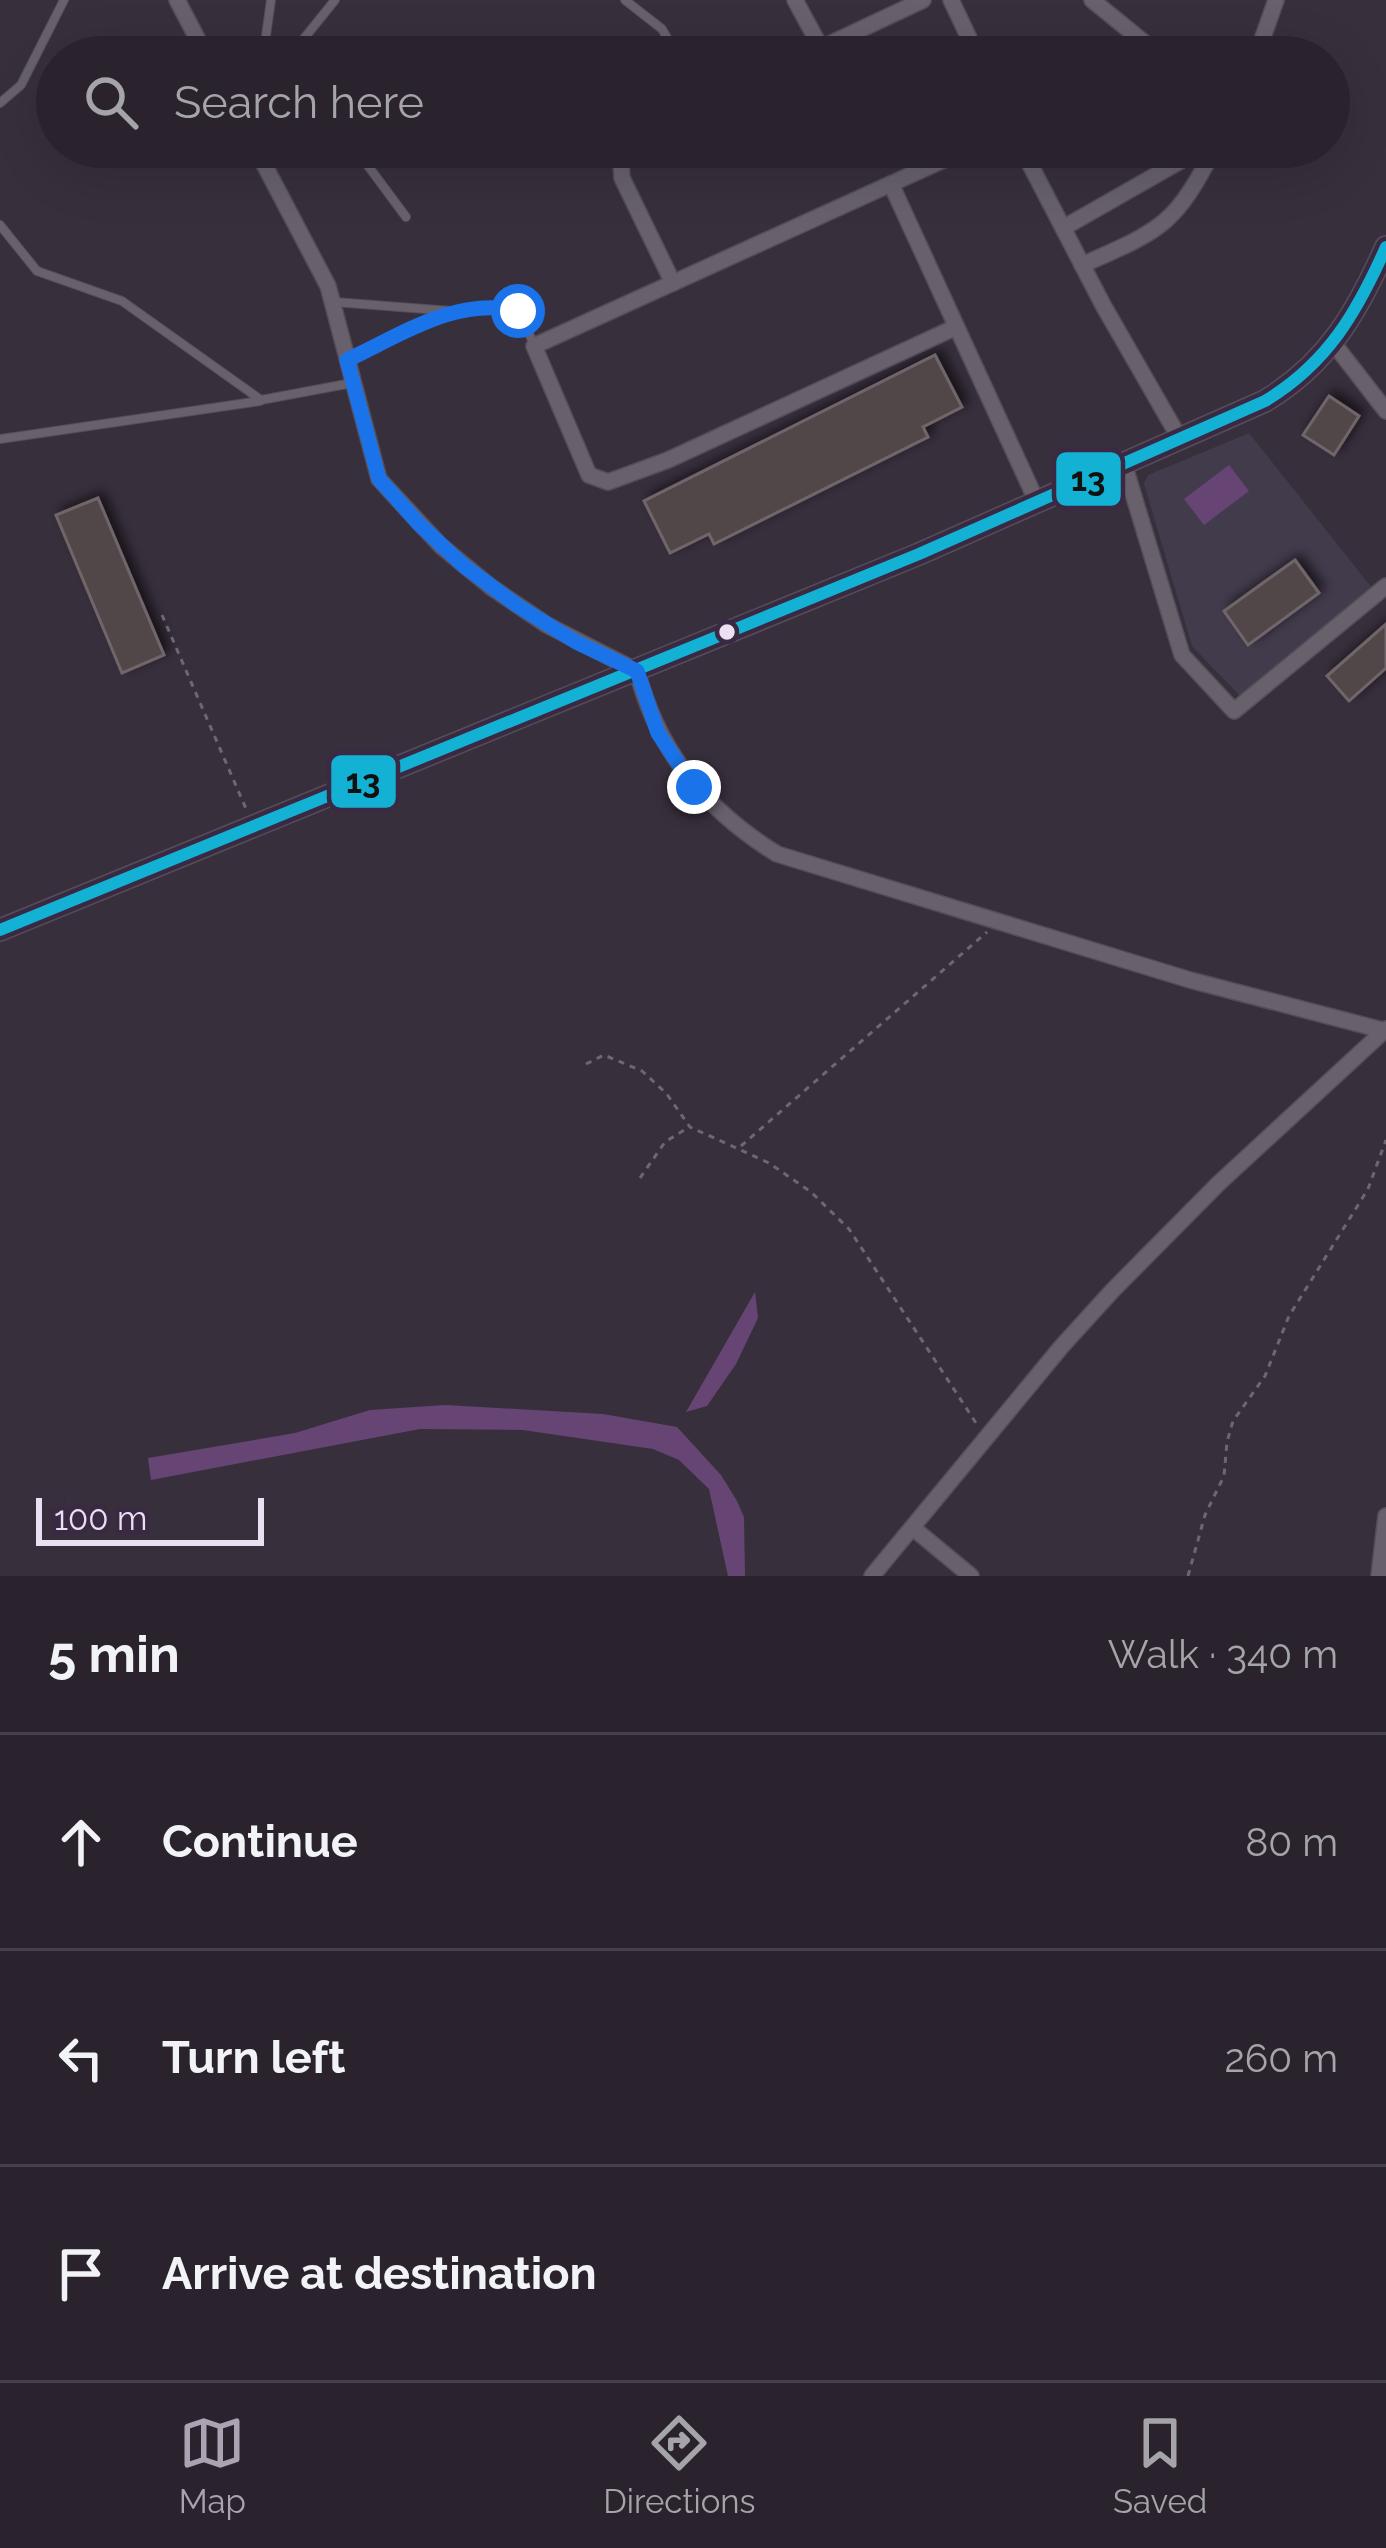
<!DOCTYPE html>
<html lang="en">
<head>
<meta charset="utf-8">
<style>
  :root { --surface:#2a232e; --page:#322b36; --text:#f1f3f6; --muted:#a5a4aa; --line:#46404a; --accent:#aca2b2 }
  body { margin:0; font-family:Raleway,sans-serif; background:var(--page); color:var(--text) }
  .scale { position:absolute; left:36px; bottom:30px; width:228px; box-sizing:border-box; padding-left:12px; border:6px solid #ebe0f1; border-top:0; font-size:33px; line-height:42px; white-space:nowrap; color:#ebe0f1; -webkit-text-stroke:9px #3a2943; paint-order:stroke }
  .stop { position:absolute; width:36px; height:36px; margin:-27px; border:9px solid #1a73e8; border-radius:50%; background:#fff }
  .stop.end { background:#1a73e8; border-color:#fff; box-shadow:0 3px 12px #0008 }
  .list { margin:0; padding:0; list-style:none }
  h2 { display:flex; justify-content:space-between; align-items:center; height:156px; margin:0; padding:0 48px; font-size:51px }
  h2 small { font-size:39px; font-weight:400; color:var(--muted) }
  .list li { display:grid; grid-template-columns:78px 1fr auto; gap:36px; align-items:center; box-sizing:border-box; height:216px; padding:0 48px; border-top:3px solid var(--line) }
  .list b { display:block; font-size:45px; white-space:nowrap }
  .list em { font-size:39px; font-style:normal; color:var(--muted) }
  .icon { flex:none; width:66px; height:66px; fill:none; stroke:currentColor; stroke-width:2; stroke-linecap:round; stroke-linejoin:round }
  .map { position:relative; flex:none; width:1386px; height:1576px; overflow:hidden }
  .search { position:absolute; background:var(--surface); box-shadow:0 12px 48px #0002; left:36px; right:36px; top:36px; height:132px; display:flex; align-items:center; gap:30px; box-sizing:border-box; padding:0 42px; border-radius:66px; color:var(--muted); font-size:45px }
  .sheet { height:804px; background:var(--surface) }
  nav { display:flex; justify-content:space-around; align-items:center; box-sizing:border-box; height:168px; border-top:3px solid var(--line); background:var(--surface); font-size:33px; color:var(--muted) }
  nav a { display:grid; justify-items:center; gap:6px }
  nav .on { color:var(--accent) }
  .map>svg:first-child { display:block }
  .education { fill:#423b4c }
  .green { fill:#664575 }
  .building { fill:#51474a; stroke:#706568; stroke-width:3; filter:url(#shadow) }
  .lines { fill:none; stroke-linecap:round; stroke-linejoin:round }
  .lane-casing { stroke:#544d59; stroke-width:10 }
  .street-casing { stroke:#544d59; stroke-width:18 }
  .secondary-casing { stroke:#544d59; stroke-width:24 }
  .path { stroke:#6e6772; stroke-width:3; stroke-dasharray:6 6; stroke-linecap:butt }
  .lane { stroke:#68616c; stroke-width:8 }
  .street { stroke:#68616c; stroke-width:15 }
  .secondary { stroke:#685c66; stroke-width:21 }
  .bus-1-casing { stroke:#3a2943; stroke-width:21 }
  .bus-1 { stroke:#13b2d5; stroke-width:12 }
  .route { stroke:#1a73e8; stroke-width:15 }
  .bus-dot { fill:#ebe0f1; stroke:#3a2943; stroke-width:4.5 }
  .line-badge { stroke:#3a2943; stroke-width:4.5 }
  .pale-badge-label { font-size:33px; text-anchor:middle; font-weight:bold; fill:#111 }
</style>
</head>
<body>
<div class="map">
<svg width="1386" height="1576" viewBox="0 0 1386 1576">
  <defs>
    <filter id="shadow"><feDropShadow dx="5.5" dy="-5.5" stdDeviation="6" flood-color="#0009"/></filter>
  </defs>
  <rect width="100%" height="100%" fill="#382f3d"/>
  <!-- education -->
  <polygon class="education" points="1249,433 1372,588 1240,696 1192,646 1144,484 1148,475"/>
  <!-- green -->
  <g class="green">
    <polygon points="1229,465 1249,491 1204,525 1184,499"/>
    <polygon points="755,1292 758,1318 736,1364 707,1406 686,1412"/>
    <polygon points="445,1405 603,1414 677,1427 721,1475 737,1501 744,1517 745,1576 728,1576 709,1489 679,1460 653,1449 523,1430 420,1429 151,1480 148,1458 295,1433 370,1410"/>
  </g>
  <!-- building -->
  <g class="building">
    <polygon points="935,355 962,407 923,427 928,437 714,544 709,534 670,553 644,501"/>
    <polygon points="1329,396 1359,416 1334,455 1303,435"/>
    <polygon points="98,498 164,655 122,673 56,515"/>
    <polygon points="1295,560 1319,593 1248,645 1224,611"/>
    <polygon points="1386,624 1386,668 1349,701 1327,676"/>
  </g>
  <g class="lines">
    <defs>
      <g id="lane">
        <polyline points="625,0 662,29 678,57"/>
        <polyline points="263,57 271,0"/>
        <polyline points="289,57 335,0"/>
        <polyline points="0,103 21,85 64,0"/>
        <polyline points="354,147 406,217"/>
        <polyline points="0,225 37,271 122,301 261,400 352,383"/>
        <polyline points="335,302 451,311"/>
        <path d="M348,360C402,335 457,296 518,311L534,344"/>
        <polyline points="0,439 260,401"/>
      </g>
      <g id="street">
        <polyline points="177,0 207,57"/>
        <polyline points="795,0 821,48"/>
        <polyline points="951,0 978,57"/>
        <polyline points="1092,0 1162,57"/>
        <polyline points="802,57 923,0"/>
        <polyline points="1256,57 1276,0"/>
        <path d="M255,147L328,286L379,479L441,546L491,587L547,625L637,671C658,752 706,810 777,854L1190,980L1386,1031"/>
        <polyline points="627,147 621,162 622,178 673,283"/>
        <polyline points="1021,147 1103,305 1180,439"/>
        <polyline points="891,184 1037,502"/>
        <polyline points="1063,228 1205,147"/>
        <path d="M1082,265C1161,230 1175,226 1215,147"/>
        <polyline points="956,327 668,460 608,482 589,475 534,346 972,147"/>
        <polyline points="1334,344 1386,411"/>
        <polyline points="1124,464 1182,655 1234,711 1386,586"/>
        <polyline points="913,1528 971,1576"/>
        <polyline points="872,1576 1062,1346 1113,1290 1219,1183 1386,1029"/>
        <polyline points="1379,1576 1386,1516"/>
      </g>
      <path id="secondary" d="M0,930L919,554L1265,401C1328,363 1357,312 1386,247"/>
    </defs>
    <!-- lane casing -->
    <use href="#lane" class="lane-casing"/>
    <!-- street casing -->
    <use href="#street" class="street-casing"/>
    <!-- secondary casing -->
    <use href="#secondary" class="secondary-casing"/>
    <!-- path -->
    <g class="path">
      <polyline points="162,615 247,811"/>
      <polyline points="586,1064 604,1055 642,1071 666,1093 690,1127 769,1163 811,1192 849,1229 978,1426"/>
      <polyline points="741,1146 987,932"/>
      <polyline points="640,1178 665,1142 689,1127"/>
      <polyline points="1188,1576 1205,1515 1224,1476 1227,1442 1233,1421 1265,1376 1289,1316 1368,1189 1386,1140"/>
    </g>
    <!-- lane -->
    <use href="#lane" class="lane"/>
    <!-- street -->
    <use href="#street" class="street"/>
    <!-- secondary -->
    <use href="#secondary" class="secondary"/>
    <defs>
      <path id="bus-1" d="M0,930L919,554L1265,401C1328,363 1357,312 1386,247"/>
    </defs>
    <!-- bus-1 casing -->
    <use href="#bus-1" class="bus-1-casing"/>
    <!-- bus-1 -->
    <use href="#bus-1" class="bus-1"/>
  </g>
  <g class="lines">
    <!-- route -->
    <path class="route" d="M518,311C457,296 401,335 347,360L379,479L419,524L464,566L518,606L576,642L637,671L658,733L694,787"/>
  </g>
  <!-- markers -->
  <circle class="bus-dot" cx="727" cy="632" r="10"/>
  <g class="line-badge">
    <rect x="1054" y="450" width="69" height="58" rx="12" fill="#13b2d5"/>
    <rect x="329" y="753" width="69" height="57" rx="12" fill="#13b2d5"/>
  </g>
  <g class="pale-badge-label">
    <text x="1088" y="491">13</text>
    <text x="363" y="793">13</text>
  </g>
</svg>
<div class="scale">100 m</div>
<div class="stop" style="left:518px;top:311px"></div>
<div class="stop end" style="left:694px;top:787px"></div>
<div class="search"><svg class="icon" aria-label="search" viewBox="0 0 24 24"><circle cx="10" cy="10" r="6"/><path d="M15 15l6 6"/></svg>Search here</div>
</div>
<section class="sheet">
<h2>5 min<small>Walk · 340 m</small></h2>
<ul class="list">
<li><svg class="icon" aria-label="ahead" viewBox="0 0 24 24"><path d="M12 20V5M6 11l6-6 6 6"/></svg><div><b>Continue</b></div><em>80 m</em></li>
<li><svg class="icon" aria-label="left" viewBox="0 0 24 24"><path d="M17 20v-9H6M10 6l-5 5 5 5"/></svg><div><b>Turn left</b></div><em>260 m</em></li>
<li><svg class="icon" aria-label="arrive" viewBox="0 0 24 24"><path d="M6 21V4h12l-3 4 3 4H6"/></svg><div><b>Arrive at destination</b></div></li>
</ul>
</section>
<nav>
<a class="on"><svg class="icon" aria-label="map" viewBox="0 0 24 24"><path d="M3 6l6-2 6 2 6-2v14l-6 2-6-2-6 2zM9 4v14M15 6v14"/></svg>Map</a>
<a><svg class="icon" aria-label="directions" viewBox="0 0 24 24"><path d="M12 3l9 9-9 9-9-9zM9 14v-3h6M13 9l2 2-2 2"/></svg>Directions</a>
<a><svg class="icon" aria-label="saved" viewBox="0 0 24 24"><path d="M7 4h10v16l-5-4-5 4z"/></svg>Saved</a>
</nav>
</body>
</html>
